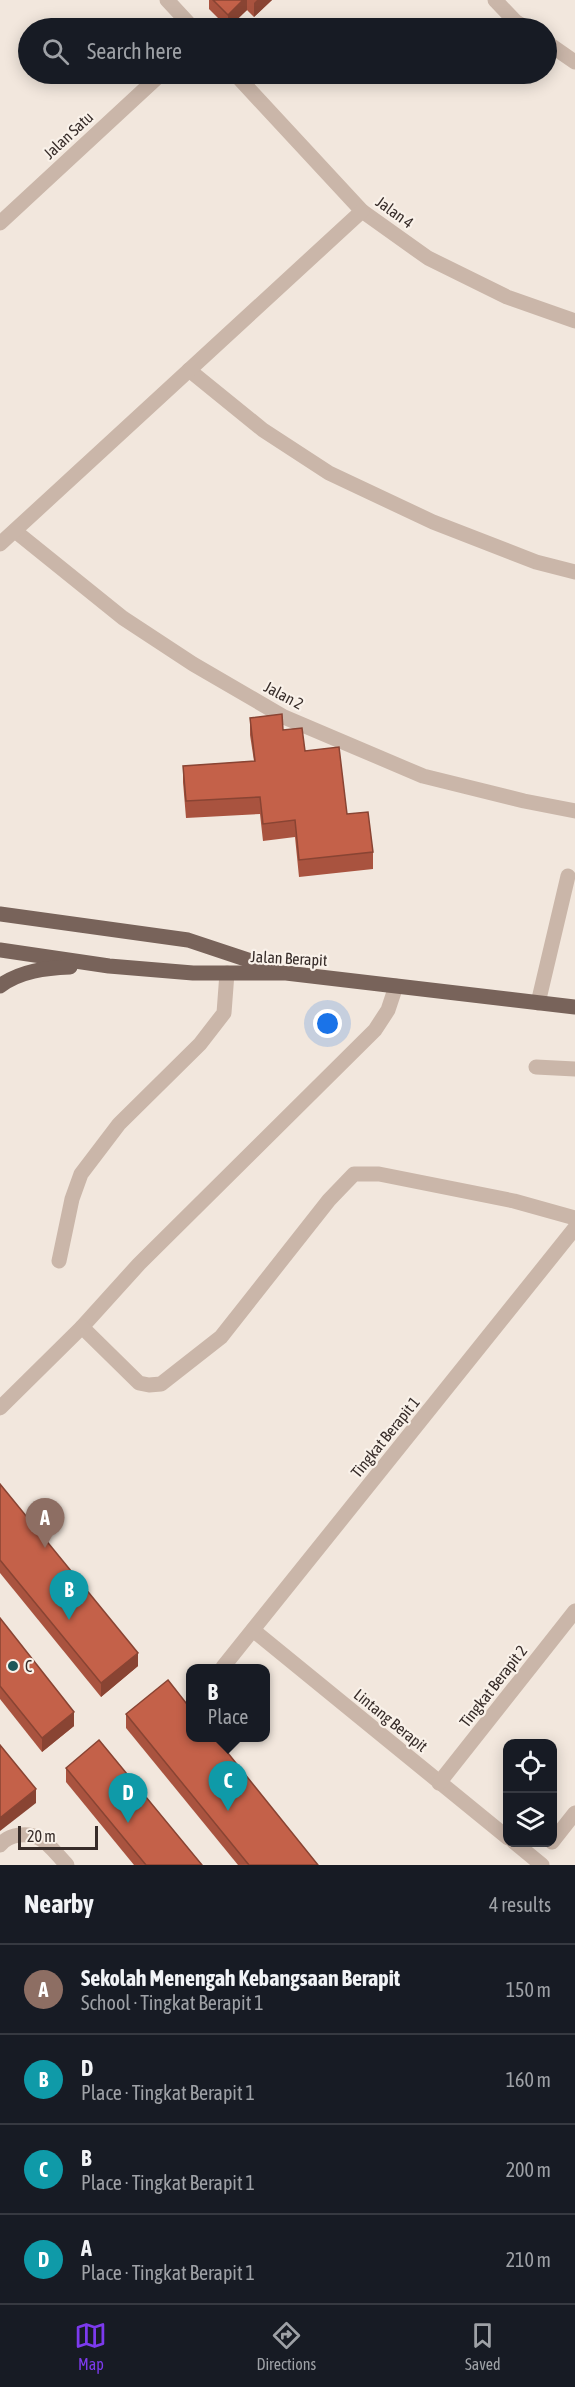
<!DOCTYPE html>
<html lang="en">
<head>
<meta charset="utf-8">
<style>
  :root { --surface:#171b24; --page:#242831; --text:#f1f3f6; --muted:#9ea1a6; --line:#363941; --accent:#7c3aed }
  body { margin:0; font-family:"Asap Condensed",sans-serif; background:var(--page); color:var(--text) }
  .controls { position:absolute; right:18px; bottom:18px; display:grid; overflow:hidden; border-radius:12px; box-shadow:0 3px 15px #0003 }
  .controls button { width:54px; height:54px; display:grid; place-items:center; padding:0; border:0; border-bottom:2px solid var(--line); background:var(--surface); color:var(--text); font:30px sans-serif }
  .scale { position:absolute; left:18px; bottom:15px; width:80px; box-sizing:border-box; padding-left:6px; border:3px solid #372c29; border-top:0; font-size:16px; line-height:21px; white-space:nowrap; color:#372c29; -webkit-text-stroke:4px #f9f1e9; paint-order:stroke }
  .you { position:absolute; left:328px; top:1024px; width:21px; height:21px; margin:-15px; border:4px solid #fff; border-radius:50%; background:#1a73e8; box-shadow:0 0 0 9px #1a73e833 }
  .badge { display:grid; place-items:center; width:39px; height:39px; border-radius:50%; background:var(--accent); color:#fff; font-size:20px; font-weight:700 }
  .pin { position:absolute; translate:-50% -50px; filter:drop-shadow(0 2px 3px #0008) }
  .pin::after { content:''; position:absolute; top:32px; width:21px; height:18px; background:inherit; clip-path:polygon(0 0,100% 0,50% 100%) }
  .popup { position:absolute; left:186px; top:1664px; width:84px; height:78px; box-sizing:border-box; display:grid; place-content:center; border-radius:12px; background:var(--surface); filter:drop-shadow(0 2px 4px #0005); font-size:20px; white-space:nowrap; color:var(--muted) }
  .popup b { font-size:22px; color:var(--text) }
  .popup::after { content:''; position:absolute; left:50%; top:100%; margin-left:-12px; border:12px solid transparent; border-top-color:var(--surface) }
  .list { margin:0; padding:0; list-style:none }
  h2 { display:flex; justify-content:space-between; align-items:center; height:78px; margin:0; padding:0 24px; font-size:26px }
  h2 small { font-size:20px; font-weight:400; color:var(--muted) }
  .list li { display:grid; grid-template-columns:39px 1fr auto; gap:18px; align-items:center; box-sizing:border-box; height:90px; padding:0 24px; border-top:2px solid var(--line) }
  .list b { display:block; font-size:22px; white-space:nowrap }
  .list p { margin:0; font-size:20px; white-space:nowrap; color:var(--muted) }
  .list em { font-size:20px; font-style:normal; color:var(--muted) }
  .icon { flex:none; width:33px; height:33px; fill:none; stroke:currentColor; stroke-width:2; stroke-linecap:round; stroke-linejoin:round }
  .map { position:relative; flex:none; width:575px; height:1865px; overflow:hidden }
  .search { position:absolute; background:var(--surface); box-shadow:0 3px 15px #0003; left:18px; right:18px; top:18px; height:66px; display:flex; align-items:center; gap:15px; box-sizing:border-box; padding:0 21px; border-radius:33px; color:var(--muted); font-size:22px }
  .sheet { height:438px; background:var(--surface) }
  nav { display:flex; justify-content:space-around; align-items:center; box-sizing:border-box; height:84px; border-top:2px solid var(--line); background:var(--surface); font-size:16px; color:var(--muted) }
  nav a { display:grid; justify-items:center; gap:3px }
  nav .on { color:var(--accent) }
  .map>svg:first-child { display:block }
  .lines { fill:none; stroke-linecap:round; stroke-linejoin:round }
  .minor { stroke:#cab6a9; stroke-width:15 }
  .major { stroke:#78635a; stroke-width:15 }
  .wall { fill:#a9533f }
  .shaded-wall { fill:#894433 }
  .building { fill:#c46149; stroke:#894433; stroke-width:1.5 }
  .poi-dot { fill:#1f5758; stroke:#f9f1e9; stroke-width:2 }
  .labels { text-anchor:middle; stroke-width:4.5; stroke-linejoin:round; paint-order:stroke }
  .street-label { font-size:16px; fill:#372c29; stroke:#f9f1e9 }
  .poi-label { font-size:16px; fill:#372c29; stroke:#f9f1e9; text-anchor:start }
</style>
</head>
<body>
<div class="map">
<svg width="575" height="1865" viewBox="0 0 575 1865">
  <rect width="100%" height="100%" fill="#f2e7dd"/>
  <g class="lines">
    <!-- minor -->
    <g class="minor">
      <polyline points="167,0 193,28"/>
      <polyline points="495,0 515,21 526,28"/>
      <polyline points="546,42 575,62"/>
      <polyline points="235,74 362,211 428,258 507,297 575,321"/>
      <polyline points="0,223 161,74"/>
      <polyline points="189,370 263,430 329,473 433,522 536,562 575,572"/>
      <polyline points="15,531 123,618 193,664 284,717 423,776 524,801 575,811"/>
      <polyline points="0,544 362,211"/>
      <polyline points="538,1003 568,876"/>
      <polyline points="536,1067 575,1069"/>
      <polyline points="59,1261 72,1199 81,1174 119,1124 200,1044 224,1013 227,973"/>
      <polyline points="82,1327 139,1264 375,1030 388,1010 396,986"/>
      <polyline points="0,1408 82,1327 139,1383 149,1385 161,1384 221,1337 329,1200 354,1174 379,1174 514,1201 575,1218"/>
      <polyline points="253,1630 508,1838"/>
      <polyline points="223,1667 575,1228"/>
      <polyline points="439,1783 575,1611"/>
      <polyline points="514,1842 542,1865"/>
      <polyline points="552,1842 575,1813"/>
      <path d="M0,1845C9,1834 27,1832 39,1838C49,1843 59,1857 67,1865"/>
    </g>
    <!-- major -->
    <g class="major">
      <polyline points="0,914 188,940 272,968"/>
      <polyline points="0,950 109,966 193,973 286,973 575,1007"/>
      <path d="M0,986C20,971 46,968 70,967"/>
    </g>
  </g>
  <!-- wall -->
  <g class="wall">
    <polygon points="209,0 272,0 254,17 247,10 228,28 209,9"/>
    <polygon points="250,718 283,730 305,751 373,852 373,869 299,877 295,837 263,841 260,814 186,818 183,782 183,766 254,761 250,735"/>
    <polygon points="0,1484 138,1666 101,1697 0,1573"/>
    <polygon points="0,1618 74,1726 42,1752 0,1699"/>
    <polygon points="126,1714 318,1865 238,1865 126,1728"/>
    <polygon points="66,1768 202,1865 134,1865 66,1782"/>
  </g>
  <!-- shaded-wall -->
  <g class="shaded-wall">
    <polygon points="243,0 247,0 247,10 228,28 228,15"/>
    <polygon points="257,0 272,0 254,17 254,3"/>
    <polygon points="138,1653 138,1666 101,1697 101,1683"/>
    <polygon points="74,1712 74,1726 42,1752 42,1738"/>
    <polygon points="36,1789 36,1803 0,1831 0,1818"/>
  </g>
  <!-- building -->
  <g class="building">
    <polygon points="213,0 243,0 228,15"/>
    <polygon points="282,714 283,730 302,728 305,751 339,747 347,814 368,812 373,852 299,860 295,820 263,824 260,797 186,801 183,766 255,761 250,718"/>
    <polygon points="0,1484 138,1653 101,1683 0,1560"/>
    <polygon points="0,1618 74,1712 42,1738 0,1686"/>
    <polygon points="168,1680 190,1708 190,1737 215,1737 318,1865 249,1865 126,1714"/>
    <polygon points="99,1740 202,1865 146,1865 66,1768"/>
    <polygon points="0,1745 36,1789 0,1818"/>
  </g>
  <!-- markers -->
  <circle class="poi-dot" cx="13" cy="1666" r="6"/>
  <g class="labels">
    <!-- street labels -->
    <g class="street-label">
      <text transform="translate(68 135) rotate(-43)" y="6">Jalan Satu</text>
      <text transform="translate(395 212) rotate(36)" y="6">Jalan 4</text>
      <text transform="translate(284 695) rotate(28)" y="6">Jalan 2</text>
      <text transform="translate(289 958) rotate(3)" y="6">Jalan Berapit</text>
      <text transform="translate(385 1437) rotate(-51)" y="6">Tingkat Berapit 1</text>
      <text transform="translate(493 1686) rotate(-52)" y="6">Tingkat Berapit 2</text>
      <text transform="translate(391 1720) rotate(39)" y="6">Lintang Berapit</text>
    </g>
    <!-- poi labels -->
    <g class="poi-label">
      <text x="25" y="1672">C</text>
    </g>
  </g>
</svg>
<div class="controls">
<button><svg class="icon" aria-label="locate" viewBox="0 0 24 24"><circle cx="12" cy="12" r="6"/><path d="M12 2v4M12 18v4M2 12h4M18 12h4"/></svg></button>
<button><svg class="icon" aria-label="layers" viewBox="0 0 24 24"><path d="M12 4l9 5-9 5-9-5zM3 14l9 5 9-5"/></svg></button>
</div>
<div class="scale">20 m</div>
<div class="you"></div>
<div class="pin badge" style="left:45px;top:1548px;background:#8d6e63">A</div>
<div class="pin badge" style="left:69px;top:1620px;background:#0f9aa8">B</div>
<div class="pin badge" style="left:228px;top:1811px;background:#0f9aa8">C</div>
<div class="popup"><b>B</b>Place</div>
<div class="pin badge" style="left:128px;top:1823px;background:#0f9aa8">D</div>
<div class="search"><svg class="icon" aria-label="search" viewBox="0 0 24 24"><circle cx="10" cy="10" r="6"/><path d="M15 15l6 6"/></svg>Search here</div>
</div>
<section class="sheet">
<h2>Nearby<small>4 results</small></h2>
<ul class="list">
<li><span class="badge" style="background:#8d6e63">A</span><div><b>Sekolah Menengah Kebangsaan Berapit</b><p>School · Tingkat Berapit 1</p></div><em>150 m</em></li>
<li><span class="badge" style="background:#0f9aa8">B</span><div><b>D</b><p>Place · Tingkat Berapit 1</p></div><em>160 m</em></li>
<li><span class="badge" style="background:#0f9aa8">C</span><div><b>B</b><p>Place · Tingkat Berapit 1</p></div><em>200 m</em></li>
<li><span class="badge" style="background:#0f9aa8">D</span><div><b>A</b><p>Place · Tingkat Berapit 1</p></div><em>210 m</em></li>
</ul>
</section>
<nav>
<a class="on"><svg class="icon" aria-label="map" viewBox="0 0 24 24"><path d="M3 6l6-2 6 2 6-2v14l-6 2-6-2-6 2zM9 4v14M15 6v14"/></svg>Map</a>
<a><svg class="icon" aria-label="directions" viewBox="0 0 24 24"><path d="M12 3l9 9-9 9-9-9zM9 14v-3h6M13 9l2 2-2 2"/></svg>Directions</a>
<a><svg class="icon" aria-label="saved" viewBox="0 0 24 24"><path d="M7 4h10v16l-5-4-5 4z"/></svg>Saved</a>
</nav>
</body>
</html>
